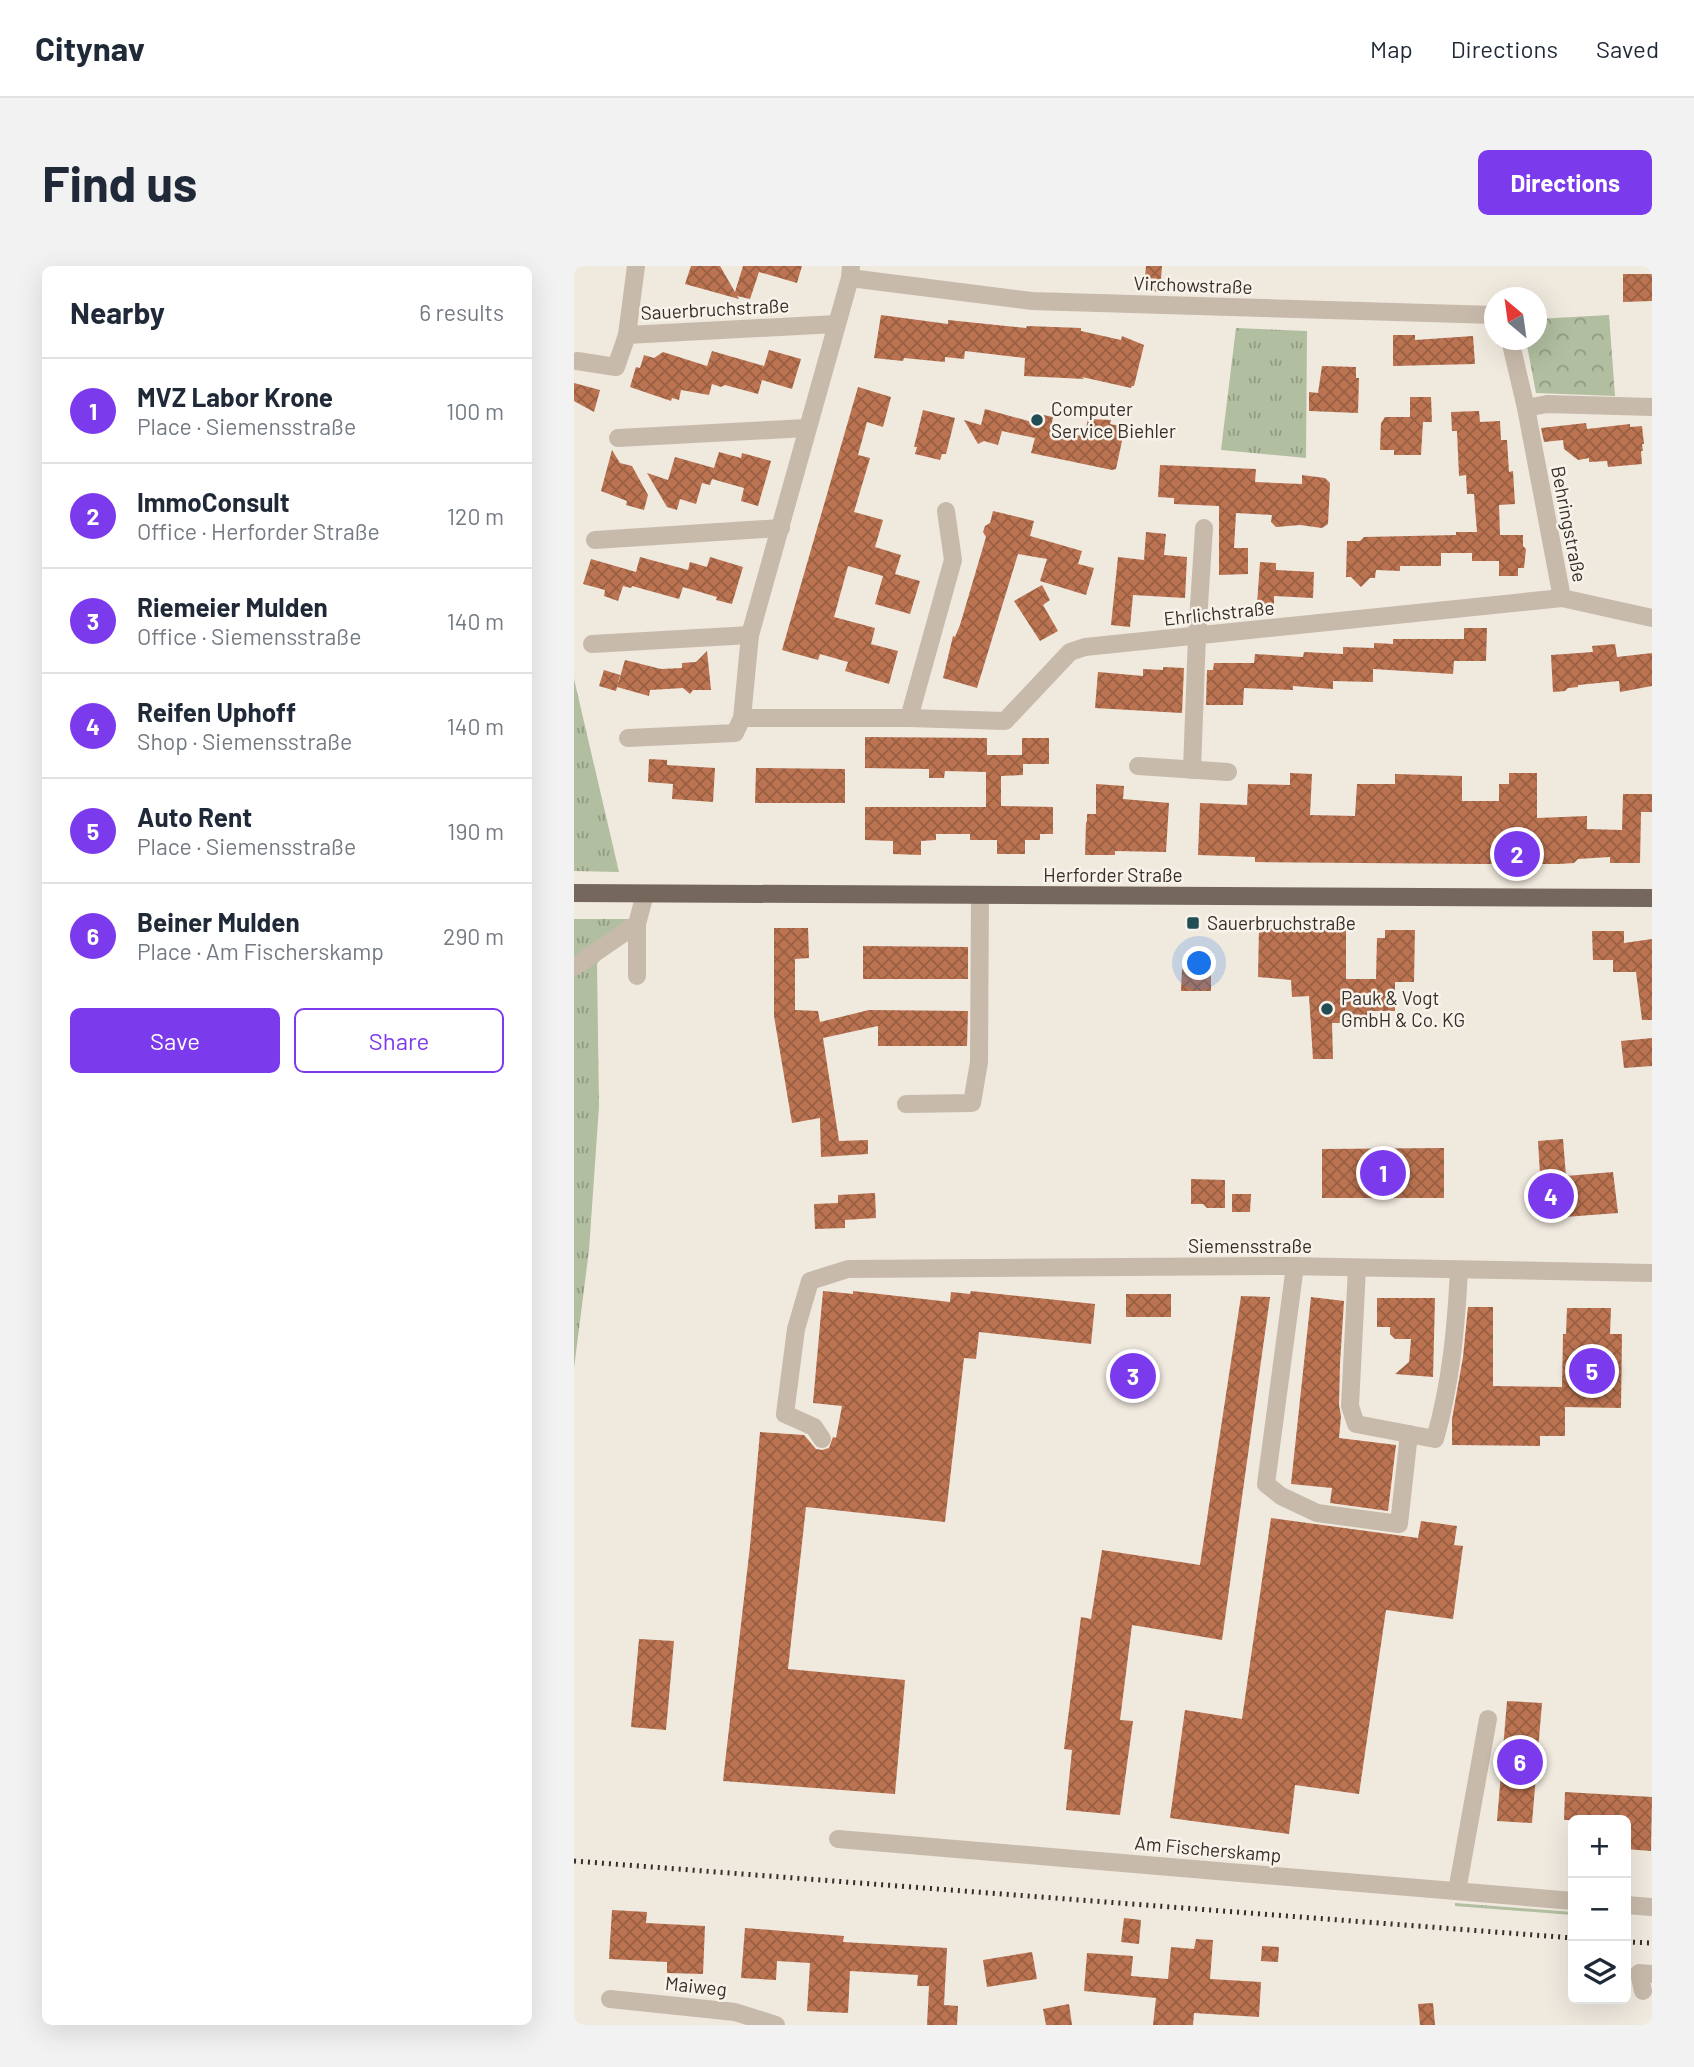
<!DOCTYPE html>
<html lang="en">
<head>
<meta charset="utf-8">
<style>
  :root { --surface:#fff; --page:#f2f2f3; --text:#1f2937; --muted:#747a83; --line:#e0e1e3; --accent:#7c3aed }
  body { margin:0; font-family:Barlow,sans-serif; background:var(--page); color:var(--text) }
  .controls { position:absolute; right:21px; bottom:21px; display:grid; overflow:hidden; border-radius:10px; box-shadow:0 7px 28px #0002 }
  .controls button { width:63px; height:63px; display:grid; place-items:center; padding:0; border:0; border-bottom:2px solid var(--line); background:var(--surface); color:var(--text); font:35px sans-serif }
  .compass { position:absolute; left:910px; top:21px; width:63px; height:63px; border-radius:50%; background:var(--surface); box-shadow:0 7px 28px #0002; rotate:331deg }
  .you { position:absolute; left:626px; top:698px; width:24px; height:24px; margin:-18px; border:5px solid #fff; border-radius:50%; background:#1a73e8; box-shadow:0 0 0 10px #1a73e833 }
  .badge { display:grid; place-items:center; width:46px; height:46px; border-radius:50%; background:var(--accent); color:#fff; font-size:23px; font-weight:700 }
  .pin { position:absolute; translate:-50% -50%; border:4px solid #fff; box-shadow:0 2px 7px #0006 }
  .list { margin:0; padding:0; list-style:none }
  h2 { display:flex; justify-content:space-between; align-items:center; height:91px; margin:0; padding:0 28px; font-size:30px }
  h2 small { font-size:23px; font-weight:400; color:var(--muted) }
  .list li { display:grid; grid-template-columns:46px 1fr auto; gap:21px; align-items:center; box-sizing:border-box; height:105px; padding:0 28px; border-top:2px solid var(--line) }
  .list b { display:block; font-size:26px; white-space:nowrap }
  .list p { margin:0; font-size:23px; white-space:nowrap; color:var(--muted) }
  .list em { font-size:23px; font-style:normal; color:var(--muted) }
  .actions { display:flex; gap:14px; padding:21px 28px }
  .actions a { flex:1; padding:16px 0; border:2px solid var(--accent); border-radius:10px; text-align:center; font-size:24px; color:var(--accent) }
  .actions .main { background:var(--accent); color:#fff }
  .icon { flex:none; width:38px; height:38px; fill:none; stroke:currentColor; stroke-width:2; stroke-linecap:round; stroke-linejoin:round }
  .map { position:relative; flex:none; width:1078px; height:1759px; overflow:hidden; border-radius:10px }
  header { display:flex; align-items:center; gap:42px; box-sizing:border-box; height:98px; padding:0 35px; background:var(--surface); border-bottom:2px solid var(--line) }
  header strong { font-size:33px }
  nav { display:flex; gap:38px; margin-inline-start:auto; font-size:24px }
  .intro { display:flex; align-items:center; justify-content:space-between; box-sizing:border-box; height:168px; padding:0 42px }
  h1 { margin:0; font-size:49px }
  .button { padding:18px 32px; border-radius:10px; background:var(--accent); color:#fff; font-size:24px; font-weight:700 }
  main { display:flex; gap:42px; padding:0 42px }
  aside { flex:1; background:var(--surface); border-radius:10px; box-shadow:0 7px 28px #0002 }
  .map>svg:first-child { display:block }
  .grass { fill:url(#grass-tufts) }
  .park { fill:url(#park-crowns) }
  .building { fill:url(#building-cross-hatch) }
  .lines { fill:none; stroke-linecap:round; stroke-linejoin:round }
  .minor { stroke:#c8baab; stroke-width:18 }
  .major { stroke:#76675c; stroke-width:18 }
  .rail { stroke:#362e2a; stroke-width:5; stroke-dasharray:2 5; stroke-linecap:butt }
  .poi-dot { fill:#234d54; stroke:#f8f3ea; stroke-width:2.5 }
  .labels { text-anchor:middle; stroke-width:5; stroke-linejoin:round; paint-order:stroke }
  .street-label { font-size:19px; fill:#362e2a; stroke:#f8f3ea }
  .poi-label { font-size:19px; fill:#362e2a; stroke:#f8f3ea; text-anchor:start }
</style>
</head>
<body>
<header>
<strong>Citynav</strong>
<nav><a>Map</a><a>Directions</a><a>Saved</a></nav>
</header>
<div class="intro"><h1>Find us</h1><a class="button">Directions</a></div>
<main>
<aside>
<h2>Nearby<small>6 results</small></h2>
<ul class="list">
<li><span class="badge">1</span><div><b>MVZ Labor Krone</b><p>Place · Siemensstraße</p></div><em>100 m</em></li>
<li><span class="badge">2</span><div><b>ImmoConsult</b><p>Office · Herforder Straße</p></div><em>120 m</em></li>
<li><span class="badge">3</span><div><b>Riemeier Mulden</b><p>Office · Siemensstraße</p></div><em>140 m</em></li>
<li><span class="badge">4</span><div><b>Reifen Uphoff</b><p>Shop · Siemensstraße</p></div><em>140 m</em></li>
<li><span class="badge">5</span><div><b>Auto Rent</b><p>Place · Siemensstraße</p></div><em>190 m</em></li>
<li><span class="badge">6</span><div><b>Beiner Mulden</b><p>Place · Am Fischerskamp</p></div><em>290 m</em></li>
</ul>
<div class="actions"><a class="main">Save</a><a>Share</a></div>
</aside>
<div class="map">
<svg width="1078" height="1759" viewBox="0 0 1078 1759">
  <defs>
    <pattern id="grass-tufts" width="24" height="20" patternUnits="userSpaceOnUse" patternTransform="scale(1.75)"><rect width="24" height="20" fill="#b1be9f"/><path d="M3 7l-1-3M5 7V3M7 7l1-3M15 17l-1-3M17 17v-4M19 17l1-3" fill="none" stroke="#919b82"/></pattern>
    <pattern id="park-crowns" width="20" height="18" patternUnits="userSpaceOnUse" patternTransform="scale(1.75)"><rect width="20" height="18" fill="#b1be9f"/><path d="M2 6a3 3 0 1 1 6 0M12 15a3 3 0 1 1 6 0" fill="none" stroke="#919b82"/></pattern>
    <pattern id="building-cross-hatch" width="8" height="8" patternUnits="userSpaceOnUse" patternTransform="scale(1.75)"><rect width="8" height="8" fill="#bb7351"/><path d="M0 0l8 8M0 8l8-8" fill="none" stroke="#995f43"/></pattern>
  </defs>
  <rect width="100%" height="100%" fill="#f0e9de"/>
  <!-- grass -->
  <g class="grass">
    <polygon points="662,62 733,65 732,192 647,184"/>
    <polygon points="0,413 45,606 0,605"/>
    <polygon points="0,653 54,653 23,698 25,840 15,984 0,1102"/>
    <polygon points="881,1637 999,1646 999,1649 881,1640"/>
  </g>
  <!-- park -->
  <polygon class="park" points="1035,49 1041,130 962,127 952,74 962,74 963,53"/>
  <!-- building -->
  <g class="building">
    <polygon points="117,0 146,0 161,26 169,0 228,0 223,17 185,6 176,33 163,30 165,33 111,18"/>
    <polygon points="572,0 588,0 586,26 570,24"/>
    <polygon points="1049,8 1078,8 1078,35 1049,36"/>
    <polygon points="307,49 374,58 374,54 452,62 453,60 507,62 507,65 547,74 548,70 570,79 560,120 558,120 557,122 508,111 510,113 450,110 451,92 391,85 390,93 371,91 371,96 330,92 329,95 300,92"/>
    <polygon points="819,69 841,69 841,74 899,70 901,98 819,100"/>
    <polygon points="195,84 227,93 218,123 188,114 184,128 151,119 147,121 138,118 135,129 107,124 105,134 98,132 97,135 56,121 62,101 66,102 70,89 80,92 89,86 133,100 138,85 190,100"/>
    <polygon points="748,100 782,101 782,112 785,112 784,147 735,145 735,126 744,127"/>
    <polygon points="0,117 26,124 20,146 0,135"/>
    <polygon points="284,121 317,131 309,161 293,156 284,189 296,192 280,246 309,254 301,281 327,289 321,308 346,315 336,348 301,338 309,310 274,300 260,351 301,362 297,378 324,385 315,418 271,405 274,396 246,388 244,394 208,384"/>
    <polygon points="836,131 857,131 858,156 849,156 847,189 820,189 820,184 806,184 807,157 811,151 836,151"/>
    <polygon points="411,143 458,156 460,147 479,151 477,161 510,171 514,153 537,154 536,158 551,161 542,203 538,204 457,187 461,172 428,165 424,179 410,175 404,178 390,154 407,159"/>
    <polygon points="349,144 381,152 372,188 368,188 366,194 341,188 343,181 340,181"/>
    <polygon points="905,145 906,156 926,155 927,174 933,174 935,206 939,205 941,238 925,239 926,269 949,269 949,280 952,283 950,302 944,302 944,310 925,310 925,295 898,295 898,287 867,287 867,300 826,300 826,305 802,304 801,312 796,312 787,321 777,311 772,311 773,275 786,275 790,271 882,269 882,266 903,266 900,228 893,228 892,209 885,210 883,165 878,165 877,146"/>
    <polygon points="1012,157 1013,163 1056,158 1056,161 1068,160 1070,178 1068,178 1069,185 1067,185 1068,198 1034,201 1033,195 1015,196 1015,192 1004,194 990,183 989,174 970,176 967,162"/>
    <polygon points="38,184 46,197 58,200 74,229 70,244 52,239 53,235 27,225"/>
    <polygon points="145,186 167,192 168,187 197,195 184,240 167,235 170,222 138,213 136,219 128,217 122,238 106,233 103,244 93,241 73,207 94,214 101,191 140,202"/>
    <polygon points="586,199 682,203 681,216 728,218 728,209 751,212 756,217 754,258 748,262 726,259 702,261 697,256 698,249 662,247 660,282 674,282 674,308 645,309 645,240 600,238 600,232 584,231"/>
    <polygon points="419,245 460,255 456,270 508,285 504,298 520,302 512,329 466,315 473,293 444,288 403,422 369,412 379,370 381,371 386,359 412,271 409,266 411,260 416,257"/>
    <polygon points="572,266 592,268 590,289 613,291 611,332 559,329 556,361 537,359 544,291 570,294"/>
    <polygon points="66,291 114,304 116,296 133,301 136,291 169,301 158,338 142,334 143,331 109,321 105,333 58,320 57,322 49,320 44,335 30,330 31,324 9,318 17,293 62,306"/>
    <polygon points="686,296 702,297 702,304 740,306 739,332 700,330 700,339 683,338"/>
    <polygon points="468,319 476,334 469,339 484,365 466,375 440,335"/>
    <polygon points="890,362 913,362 912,395 880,395 879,408 799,403 799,416 759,415 759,423 719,420 719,424 670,422 669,439 632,439 633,404 639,404 640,397 680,397 681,388 729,391 730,386 769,388 769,381 800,382 800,377 819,378 819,373 890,373"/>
    <polygon points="1041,378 1043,391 1078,387 1078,420 1046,426 1045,415 1004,419 1004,421 994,422 991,425 979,426 977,389 1019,386 1018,380"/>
    <polygon points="133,385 137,424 119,424 116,428 109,422 76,424 75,430 43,421 51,394 87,403 108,402 108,397 122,396"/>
    <polygon points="589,401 610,402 608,447 521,442 524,406 569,410 569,403 589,404"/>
    <polygon points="30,404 46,409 42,425 25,420"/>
    <polygon points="291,471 413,472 413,489 448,489 448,472 475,472 475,498 449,498 449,509 427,510 427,540 479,541 479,568 466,568 466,574 451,574 451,588 423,588 423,574 396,574 396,568 362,568 362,574 347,575 347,589 319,588 319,575 291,574 291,541 412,541 412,506 371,505 370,512 355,512 355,503 291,502"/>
    <polygon points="75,493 93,494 93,499 141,502 139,536 98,533 99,518 74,516"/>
    <polygon points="182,502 271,503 271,537 181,537"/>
    <polygon points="716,507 738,508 736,549 781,550 783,518 821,518 821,508 888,510 888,535 925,535 925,518 935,518 935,507 963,507 963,552 1013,550 1013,563 1048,564 1049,528 1078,528 1078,546 1067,546 1066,597 1036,597 1036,591 1004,593 1000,597 985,598 909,598 681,596 681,591 624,589 626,537 673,539 674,518 716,519"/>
    <polygon points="522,518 550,520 549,533 595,537 592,586 541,585 541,589 511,589 512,556 513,556 513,548 522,548"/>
    <polygon points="200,662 234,662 235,692 221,693 221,744 244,745 246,756 295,744 394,745 393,780 304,780 304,760 249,772 265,875 294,874 294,888 247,891 246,852 218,857 200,750"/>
    <polygon points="685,662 772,664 772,713 802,713 803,672 811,672 811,664 841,664 840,716 821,716 821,745 793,745 795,757 758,757 759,793 739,793 735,730 718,731 717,714 684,711"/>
    <polygon points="1018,665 1050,665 1050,677 1078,673 1078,754 1068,754 1062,706 1039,706 1039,694 1019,694"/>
    <polygon points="289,680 394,681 394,713 289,713"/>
    <polygon points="608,703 637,703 637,725 607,725"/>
    <polygon points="1078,772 1078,800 1050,802 1047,775"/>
    <polygon points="989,873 992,910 1039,906 1044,947 964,953 961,909 966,908 964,875"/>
    <polygon points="870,882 870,932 748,932 748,883"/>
    <polygon points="617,913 651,914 651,942 633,942 629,938 617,938"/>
    <polygon points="301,927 302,952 271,954 271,962 241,963 240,938 264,937 264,929"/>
    <polygon points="658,928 677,928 676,946 658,946"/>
    <polygon points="249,1025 279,1028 279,1025 376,1036 377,1026 396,1028 397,1025 521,1038 517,1078 405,1066 402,1093 390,1092 371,1256 232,1241 214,1403 331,1414 321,1528 149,1515 176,1280 186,1166 230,1169 242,1183 248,1184 255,1182 259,1171 262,1172 268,1140 239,1137"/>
    <rect x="552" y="1028" width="45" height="23"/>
    <polygon points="667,1030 696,1031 648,1374 558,1359 546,1454 559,1455 546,1549 492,1544 498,1484 490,1483 507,1351 517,1353 528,1284 626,1299"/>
    <polygon points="737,1031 770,1035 766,1097 765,1139 767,1150 765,1172 822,1179 814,1245 756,1237 758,1222 717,1218"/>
    <polygon points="803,1032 861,1032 859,1111 821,1108 835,1096 837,1073 821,1073 816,1068 816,1061 803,1061"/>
    <polygon points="894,1041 919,1041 919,1120 988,1121 989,1068 992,1068 993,1042 1037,1042 1036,1068 1048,1068 1047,1142 991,1141 991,1170 966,1170 966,1180 878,1179 878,1153 889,1091"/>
    <polygon points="697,1252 844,1272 847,1255 883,1260 880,1279 889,1280 879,1353 812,1344 785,1528 721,1519 715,1568 596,1552 611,1444 668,1453"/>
    <polygon points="65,1373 100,1375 92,1464 57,1461"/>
    <polygon points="933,1435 968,1437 958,1557 923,1555"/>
    <polygon points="991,1526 1078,1531 1077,1585 1052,1583 1052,1554 990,1554"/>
    <polygon points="38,1644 73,1646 72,1657 131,1660 129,1708 93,1707 93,1696 35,1693"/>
    <polygon points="550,1652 567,1654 565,1678 547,1676"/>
    <polygon points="171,1662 270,1670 269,1676 373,1682 370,1739 384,1740 383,1759 353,1759 355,1720 343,1720 344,1709 276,1705 274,1747 233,1745 236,1697 203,1695 202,1714 167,1712"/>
    <polygon points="622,1673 639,1674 636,1713 687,1716 685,1751 620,1747 619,1759 579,1759 582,1732 510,1725 513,1687 559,1690 557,1710 594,1713 597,1681 620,1683"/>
    <polygon points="688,1680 705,1681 704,1696 687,1695"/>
    <polygon points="458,1686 463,1713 413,1721 409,1694"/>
    <polygon points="859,1737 861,1759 846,1759 844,1738"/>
    <polygon points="495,1738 498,1759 472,1759 469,1743"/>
  </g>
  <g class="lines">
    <!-- minor -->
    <g class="minor">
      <polyline points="276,12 458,35 920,49"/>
      <polyline points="53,69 62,0"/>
      <polyline points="936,74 952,142 988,332 1078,352"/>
      <polyline points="3,95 42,101 53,69 262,58"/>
      <polyline points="952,142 973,138 1078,141"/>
      <polyline points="44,172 233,162"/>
      <polyline points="21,274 207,262"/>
      <polyline points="18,378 176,369"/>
      <polyline points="168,452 335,452 431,455 496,386 511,381 988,332"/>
      <polyline points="335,452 379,294 372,245"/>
      <polyline points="54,472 161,467 168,452 176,369 276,12 277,0"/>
      <polyline points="564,500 654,506"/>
      <polyline points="618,504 623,370 630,262"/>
      <polyline points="0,701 63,658 71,628"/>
      <polyline points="63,710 63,658"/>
      <polyline points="332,838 398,837 405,796 406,630"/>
      <polyline points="721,1000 692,1218 707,1230 743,1247 825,1258 835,1168"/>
      <path d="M783,1002L776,1140L782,1158L861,1173C877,1117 882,1062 885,1004"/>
      <polyline points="248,1173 240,1161 211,1148 222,1063 236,1015 274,1003 711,1000 1078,1007"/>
      <polyline points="264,1573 999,1635"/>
      <polyline points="883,1625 914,1453"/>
      <polyline points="1052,1639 1078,1641"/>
      <polyline points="1069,1725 1065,1707 1078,1708"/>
      <polyline points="36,1733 161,1746 202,1759"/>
    </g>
    <!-- major -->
    <polyline class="major" points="0,627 1078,632"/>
    <!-- rail -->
    <g class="rail">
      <polyline points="0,1595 999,1672"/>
      <polyline points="1052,1676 1078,1677"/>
    </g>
  </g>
  <!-- markers -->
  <g class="poi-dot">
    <circle cx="463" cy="154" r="7"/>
    <rect x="612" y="650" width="14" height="14" rx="3.5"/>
    <circle cx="753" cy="743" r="7"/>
  </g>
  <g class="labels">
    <!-- street labels -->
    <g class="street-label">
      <text transform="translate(619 19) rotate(2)" y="7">Virchowstraße</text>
      <text transform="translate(141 43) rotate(-3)" y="7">Sauerbruchstraße</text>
      <text transform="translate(995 258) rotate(79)" y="7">Behringstraße</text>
      <text transform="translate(645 347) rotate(-6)" y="7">Ehrlichstraße</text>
      <text x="539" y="616">Herforder Straße</text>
      <text x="676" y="987">Siemensstraße</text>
      <text transform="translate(634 1583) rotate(5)" y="7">Am Fischerskamp</text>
      <text transform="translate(122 1720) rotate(6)" y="7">Maiweg</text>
    </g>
    <!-- poi labels -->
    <g class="poi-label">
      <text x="477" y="150">Computer<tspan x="477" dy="22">Service Biehler</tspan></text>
      <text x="633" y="664">Sauerbruchstraße</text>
      <text x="767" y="739">Pauk &amp; Vogt<tspan x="767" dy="22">GmbH &amp; Co. KG</tspan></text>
    </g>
  </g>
</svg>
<div class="controls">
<button>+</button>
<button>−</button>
<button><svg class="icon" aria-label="layers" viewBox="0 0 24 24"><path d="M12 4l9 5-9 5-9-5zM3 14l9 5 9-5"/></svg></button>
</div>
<svg class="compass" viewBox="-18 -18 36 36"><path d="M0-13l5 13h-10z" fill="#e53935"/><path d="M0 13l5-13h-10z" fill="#747a83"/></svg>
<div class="you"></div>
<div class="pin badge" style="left:809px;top:907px">1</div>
<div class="pin badge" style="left:943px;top:588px">2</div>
<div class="pin badge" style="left:559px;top:1110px">3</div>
<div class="pin badge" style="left:977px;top:930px">4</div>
<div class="pin badge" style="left:1018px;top:1105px">5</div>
<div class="pin badge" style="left:946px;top:1496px">6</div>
</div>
</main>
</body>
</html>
